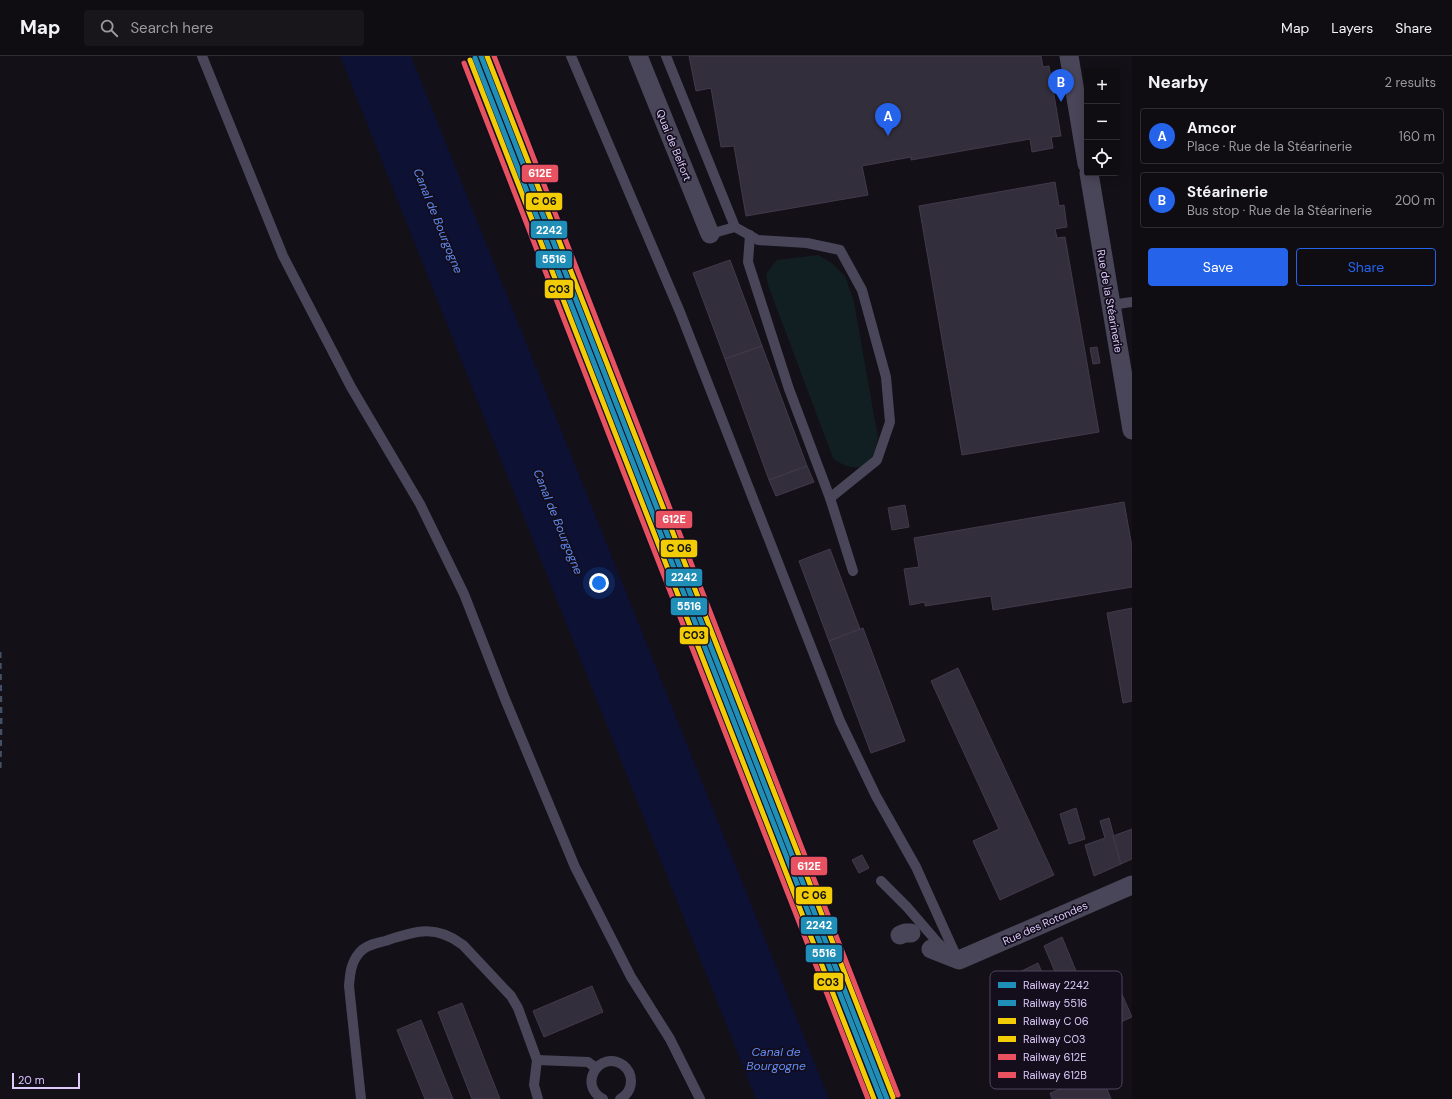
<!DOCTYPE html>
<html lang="en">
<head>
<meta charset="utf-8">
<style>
  :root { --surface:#0f0c12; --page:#18151b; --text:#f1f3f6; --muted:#9b9b9f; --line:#2f2c32; --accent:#2563eb }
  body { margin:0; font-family:"DM Sans",sans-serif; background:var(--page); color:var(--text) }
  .controls { position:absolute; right:12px; top:12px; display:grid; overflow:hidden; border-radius:4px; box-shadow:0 2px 10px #0003 }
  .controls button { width:36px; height:36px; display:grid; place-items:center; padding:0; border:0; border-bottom:1px solid var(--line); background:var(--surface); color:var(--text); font:20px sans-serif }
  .scale { position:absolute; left:12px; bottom:10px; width:68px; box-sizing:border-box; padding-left:4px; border:2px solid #dccbfb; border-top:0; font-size:11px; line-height:14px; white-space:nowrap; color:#dccbfb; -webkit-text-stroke:3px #130d1c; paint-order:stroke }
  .you { position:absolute; left:599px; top:527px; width:14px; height:14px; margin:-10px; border:3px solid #fff; border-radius:50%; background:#1a73e8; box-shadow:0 0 0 6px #1a73e833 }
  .badge { display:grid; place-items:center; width:26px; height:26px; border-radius:50%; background:var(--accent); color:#fff; font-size:13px; font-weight:700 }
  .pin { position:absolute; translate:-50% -33px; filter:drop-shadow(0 1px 2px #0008) }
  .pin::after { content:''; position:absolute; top:21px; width:14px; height:12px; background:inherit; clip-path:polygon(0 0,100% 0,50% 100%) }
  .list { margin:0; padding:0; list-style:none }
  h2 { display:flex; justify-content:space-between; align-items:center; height:52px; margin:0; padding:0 16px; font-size:17px }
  h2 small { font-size:13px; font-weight:400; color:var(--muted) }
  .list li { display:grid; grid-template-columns:26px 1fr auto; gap:12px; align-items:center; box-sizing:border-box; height:56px; margin:0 8px 8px; padding:0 8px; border:1px solid var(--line); border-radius:4px }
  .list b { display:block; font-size:15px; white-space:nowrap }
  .list p { margin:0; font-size:13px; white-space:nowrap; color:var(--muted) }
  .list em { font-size:13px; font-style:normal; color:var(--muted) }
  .actions { display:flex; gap:8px; padding:12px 16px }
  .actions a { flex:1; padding:9px 0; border:1px solid var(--accent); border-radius:4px; text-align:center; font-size:14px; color:var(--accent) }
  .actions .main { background:var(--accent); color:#fff }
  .icon { flex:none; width:22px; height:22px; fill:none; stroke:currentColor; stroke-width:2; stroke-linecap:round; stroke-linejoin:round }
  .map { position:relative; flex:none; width:1132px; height:1043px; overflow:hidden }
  header { display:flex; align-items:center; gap:24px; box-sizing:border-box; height:56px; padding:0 20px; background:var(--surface); border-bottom:1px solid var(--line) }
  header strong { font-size:19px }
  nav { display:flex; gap:22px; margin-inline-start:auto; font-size:14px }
  .search { width:280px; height:36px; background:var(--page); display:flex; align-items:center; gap:10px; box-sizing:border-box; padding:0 14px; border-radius:4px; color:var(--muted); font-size:15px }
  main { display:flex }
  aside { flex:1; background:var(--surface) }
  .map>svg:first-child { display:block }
  .green { fill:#111f23 }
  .water { fill:#0d1133 }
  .building { fill:#332e3b; stroke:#423a4c }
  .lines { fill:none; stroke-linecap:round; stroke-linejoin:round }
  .lane { stroke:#4a4659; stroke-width:10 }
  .street { stroke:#4a4659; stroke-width:19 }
  .rail { stroke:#445063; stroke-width:3; stroke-dasharray:6 5; stroke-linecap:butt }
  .rail-1-casing { stroke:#130d1c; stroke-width:8 }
  .rail-2-casing { stroke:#130d1c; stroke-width:8 }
  .rail-3-casing { stroke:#130d1c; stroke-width:8 }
  .rail-4-casing { stroke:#130d1c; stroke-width:8 }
  .rail-5-casing { stroke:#130d1c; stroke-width:8 }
  .rail-6-casing { stroke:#130d1c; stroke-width:8 }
  .rail-1 { stroke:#208fb8; stroke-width:5 }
  .rail-2 { stroke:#208fb8; stroke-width:5 }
  .rail-3 { stroke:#f2cc05; stroke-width:5 }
  .rail-4 { stroke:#f2cc05; stroke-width:5 }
  .rail-5 { stroke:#e85260; stroke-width:5 }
  .rail-6 { stroke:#e85260; stroke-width:5 }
  .labels { text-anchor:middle; stroke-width:3.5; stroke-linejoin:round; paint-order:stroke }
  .street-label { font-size:11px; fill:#dccbfb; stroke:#130d1c }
  .water-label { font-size:12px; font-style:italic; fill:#618df4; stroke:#130d1c }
  .key { fill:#130d1c; stroke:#4f465f; stroke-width:1 }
  .key-label { font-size:11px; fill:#dccbfb }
  .line-badge { stroke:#130d1c; stroke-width:1.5 }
  .badge-label { font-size:11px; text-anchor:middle; font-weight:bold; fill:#fff }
  .pale-badge-label { font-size:11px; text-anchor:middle; font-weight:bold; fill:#111 }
</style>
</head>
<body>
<header>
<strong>Map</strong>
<div class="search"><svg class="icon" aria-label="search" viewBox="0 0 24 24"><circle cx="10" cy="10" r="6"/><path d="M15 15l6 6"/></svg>Search here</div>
<nav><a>Map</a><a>Layers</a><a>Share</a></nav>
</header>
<main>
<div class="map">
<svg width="1132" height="1043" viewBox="0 0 1132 1043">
  <rect width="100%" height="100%" fill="#141018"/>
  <!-- green -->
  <path class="green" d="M818,199L833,208L845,220L854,246L878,382L873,403C870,405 867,408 864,410C854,414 841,409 833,402L768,229L766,218L777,204Z"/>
  <!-- water -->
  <polygon class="water" points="340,0 411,0 829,1043 756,1043"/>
  <!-- building -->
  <g class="building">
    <polygon points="689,0 1041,0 1043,11 1049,10 1061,80 1051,81 1053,92 1032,96 1030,83 911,104 911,101 862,110 868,139 746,160 734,90 721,91 711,32 696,35"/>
    <polygon points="1055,126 1059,150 1064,149 1067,171 1055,173 1057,182 1065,181 1099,376 962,399 919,150"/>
    <polygon points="730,204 762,290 725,303 693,217"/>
    <polygon points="762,290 807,410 769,424 725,303"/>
    <polygon points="1097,291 1100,307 1093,308 1090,292"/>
    <polygon points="807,410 814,426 776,440 769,424"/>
    <polygon points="1124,446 1132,491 1132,531 993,554 991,540 925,550 925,546 910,549 904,513 919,511 914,482"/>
    <polygon points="905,449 909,471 892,474 888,452"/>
    <polygon points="830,493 860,573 829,585 799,505"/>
    <polygon points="1132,552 1132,645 1123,647 1107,557"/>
    <polygon points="863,572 905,685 871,697 829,585"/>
    <polygon points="958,612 1054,819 1000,844 973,785 999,773 931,625"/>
    <polygon points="1076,752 1085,783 1069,788 1060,758"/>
    <polygon points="1109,762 1121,808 1094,820 1085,789 1105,782 1100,765"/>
    <polygon points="1132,773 1132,803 1121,808 1113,780"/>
    <polygon points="862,799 869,812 859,817 852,804"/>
    <polygon points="1062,881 1088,944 1070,951 1044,890"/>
    <polygon points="1038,907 1052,941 1007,961 995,928"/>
    <polygon points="1117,927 1132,961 1105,973 1091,938"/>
    <polygon points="592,930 603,956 544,981 533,955"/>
    <polygon points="462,947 500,1043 472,1043 438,956"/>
    <polygon points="421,964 453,1043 425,1043 397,974"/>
    <polygon points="1101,1018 1111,1043 1052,1043 1050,1037"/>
  </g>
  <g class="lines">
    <!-- lane -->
    <g class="lane">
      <polyline points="202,0 283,200 351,331 420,448 464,538 505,643 575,811 631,921 670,983 700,1043"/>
      <polyline points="571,0 680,256 840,665 876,740 916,811 958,904"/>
      <polyline points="666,0 735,171 758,184 807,187 840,194 862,234 886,321 890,366 877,404 830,442"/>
      <polyline points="710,178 735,171"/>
      <polyline points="750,179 748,206 789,333 830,442 853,515"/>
      <polyline points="1111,249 1132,246"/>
      <polyline points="881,825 907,851 938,887 946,894"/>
      <polyline points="537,1004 588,1006 596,1012"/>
      <path d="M361,1043L349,930C350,917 351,906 360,896C366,889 377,887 385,885C416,875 435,868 463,889L511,940L518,952L537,1004L534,1029L538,1043"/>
      <path d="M603,1043C577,1029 600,993 623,1009C628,1013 631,1019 631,1025C631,1033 627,1039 620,1043"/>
    </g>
    <!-- street -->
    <g class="street">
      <polyline points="638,0 710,178"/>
      <polyline points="1069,0 1087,108"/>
      <polyline points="1089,117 1132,374"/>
      <polyline points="900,879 905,877 911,877"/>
      <polyline points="931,893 959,904 1132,829"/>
    </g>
    <!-- rail -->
    <polyline class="rail" points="0,596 1,663 0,714"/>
    <defs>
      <polyline id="rail-1" points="481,0 887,1043"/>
      <polyline id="rail-2" points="475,2 881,1043"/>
      <polyline id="rail-3" points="487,0 893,1041"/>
      <polyline id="rail-4" points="470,4 874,1043"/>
      <polyline id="rail-5" points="494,0 898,1039"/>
      <polyline id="rail-6" points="464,7 868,1043"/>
    </defs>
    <!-- rail-1 casing -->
    <use href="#rail-1" class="rail-1-casing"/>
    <!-- rail-2 casing -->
    <use href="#rail-2" class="rail-2-casing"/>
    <!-- rail-3 casing -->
    <use href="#rail-3" class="rail-3-casing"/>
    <!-- rail-4 casing -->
    <use href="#rail-4" class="rail-4-casing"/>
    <!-- rail-5 casing -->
    <use href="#rail-5" class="rail-5-casing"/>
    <!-- rail-6 casing -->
    <use href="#rail-6" class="rail-6-casing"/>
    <!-- rail-1 -->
    <use href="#rail-1" class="rail-1"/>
    <!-- rail-2 -->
    <use href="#rail-2" class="rail-2"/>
    <!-- rail-3 -->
    <use href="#rail-3" class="rail-3"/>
    <!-- rail-4 -->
    <use href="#rail-4" class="rail-4"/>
    <!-- rail-5 -->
    <use href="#rail-5" class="rail-5"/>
    <!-- rail-6 -->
    <use href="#rail-6" class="rail-6"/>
  </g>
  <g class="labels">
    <!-- street labels -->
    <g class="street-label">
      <text transform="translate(674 89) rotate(68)" y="4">Quai de Belfort</text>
      <text transform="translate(1110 245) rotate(80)" y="4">Rue de la Stéarinerie</text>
      <text transform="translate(1045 867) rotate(-24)" y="4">Rue des Rotondes</text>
    </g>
    <!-- water labels -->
    <g class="water-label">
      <text transform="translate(438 165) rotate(68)" y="4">Canal de Bourgogne</text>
      <text transform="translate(558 466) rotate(68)" y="4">Canal de Bourgogne</text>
      <text x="776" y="1000">Canal de<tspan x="776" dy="14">Bourgogne</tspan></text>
    </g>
  </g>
  <!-- legend -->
  <rect x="990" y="915" width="132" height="118" rx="6" class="key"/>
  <rect x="998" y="926" width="18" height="6" fill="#208fb8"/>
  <rect x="998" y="944" width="18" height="6" fill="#208fb8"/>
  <rect x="998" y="962" width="18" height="6" fill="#f2cc05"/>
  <rect x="998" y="980" width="18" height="6" fill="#f2cc05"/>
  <rect x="998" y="998" width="18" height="6" fill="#e85260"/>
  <rect x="998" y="1016" width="18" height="6" fill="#e85260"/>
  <g class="key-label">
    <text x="1023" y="933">Railway 2242</text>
    <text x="1023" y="951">Railway 5516</text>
    <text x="1023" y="969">Railway C 06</text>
    <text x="1023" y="987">Railway C03</text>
    <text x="1023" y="1005">Railway 612E</text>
    <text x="1023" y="1023">Railway 612B</text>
  </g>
  <g class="line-badge">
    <rect x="521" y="108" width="38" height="19" rx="4" fill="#e85260"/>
    <rect x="525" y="136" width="38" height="19" rx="4" fill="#f2cc05"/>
    <rect x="530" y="164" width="38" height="19" rx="4" fill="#208fb8"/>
    <rect x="535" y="194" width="38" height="19" rx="4" fill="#208fb8"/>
    <rect x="544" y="223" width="30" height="20" rx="4" fill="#f2cc05"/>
    <rect x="655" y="454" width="38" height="19" rx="4" fill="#e85260"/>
    <rect x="660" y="483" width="38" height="19" rx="4" fill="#f2cc05"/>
    <rect x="665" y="512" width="38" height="19" rx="4" fill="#208fb8"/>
    <rect x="670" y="541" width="38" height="19" rx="4" fill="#208fb8"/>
    <rect x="679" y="570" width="30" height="19" rx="4" fill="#f2cc05"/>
    <rect x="790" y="800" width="38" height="20" rx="4" fill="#e85260"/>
    <rect x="795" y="830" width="38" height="19" rx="4" fill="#f2cc05"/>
    <rect x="800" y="860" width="38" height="19" rx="4" fill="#208fb8"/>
    <rect x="805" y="888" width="38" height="19" rx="4" fill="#208fb8"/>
    <rect x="813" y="916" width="31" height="19" rx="4" fill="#f2cc05"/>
  </g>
  <g class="badge-label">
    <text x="540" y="121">612E</text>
    <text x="549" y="178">2242</text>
    <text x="554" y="207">5516</text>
    <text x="674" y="467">612E</text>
    <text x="684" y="525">2242</text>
    <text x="689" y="554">5516</text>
    <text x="809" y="814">612E</text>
    <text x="819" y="873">2242</text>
    <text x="824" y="901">5516</text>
  </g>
  <g class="pale-badge-label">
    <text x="544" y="149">C 06</text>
    <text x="559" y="237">C03</text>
    <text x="679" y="496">C 06</text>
    <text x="694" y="583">C03</text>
    <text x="814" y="843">C 06</text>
    <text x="828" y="930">C03</text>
  </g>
</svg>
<div class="controls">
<button>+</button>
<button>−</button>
<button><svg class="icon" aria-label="locate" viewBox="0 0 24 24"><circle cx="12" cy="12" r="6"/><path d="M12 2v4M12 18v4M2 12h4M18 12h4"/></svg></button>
</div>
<div class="scale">20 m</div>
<div class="you"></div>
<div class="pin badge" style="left:888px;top:80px">A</div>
<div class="pin badge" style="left:1061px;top:46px">B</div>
</div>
<aside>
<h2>Nearby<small>2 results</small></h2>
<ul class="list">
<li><span class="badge">A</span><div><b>Amcor</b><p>Place · Rue de la Stéarinerie</p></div><em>160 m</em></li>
<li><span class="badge">B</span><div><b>Stéarinerie</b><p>Bus stop · Rue de la Stéarinerie</p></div><em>200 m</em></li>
</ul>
<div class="actions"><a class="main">Save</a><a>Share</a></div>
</aside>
</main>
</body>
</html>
